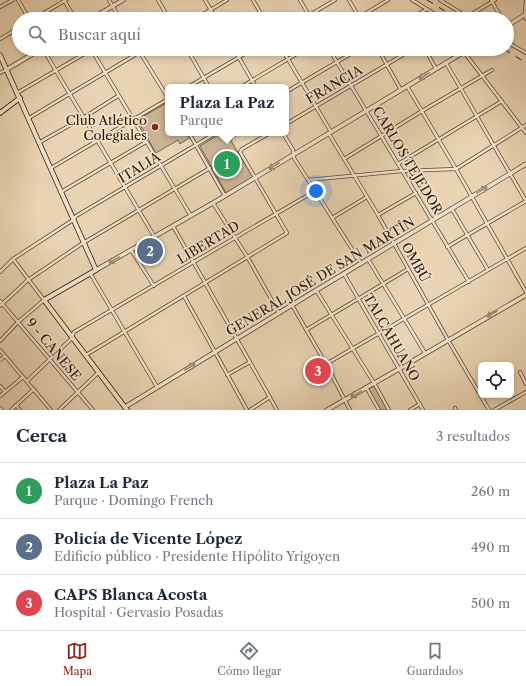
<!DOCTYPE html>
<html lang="es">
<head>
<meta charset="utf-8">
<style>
  :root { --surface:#fff; --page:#f6f6f7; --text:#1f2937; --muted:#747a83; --line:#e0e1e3; --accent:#8f2418 }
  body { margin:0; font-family:"Libre Caslon Text",serif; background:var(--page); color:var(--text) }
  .controls { position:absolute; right:12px; bottom:12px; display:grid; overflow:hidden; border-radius:6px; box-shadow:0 2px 6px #0003 }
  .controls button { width:36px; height:36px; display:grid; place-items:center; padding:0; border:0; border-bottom:1px solid var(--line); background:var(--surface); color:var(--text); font:20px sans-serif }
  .you { position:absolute; left:316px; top:191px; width:14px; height:14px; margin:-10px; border:3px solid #fff; border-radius:50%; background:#1a73e8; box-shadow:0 0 0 6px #1a73e833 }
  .badge { display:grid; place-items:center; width:26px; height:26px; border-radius:50%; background:var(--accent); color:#fff; font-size:13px; font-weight:700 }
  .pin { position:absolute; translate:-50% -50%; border:2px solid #fff; box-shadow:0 1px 4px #0006 }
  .popup { position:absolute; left:165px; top:84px; width:124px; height:52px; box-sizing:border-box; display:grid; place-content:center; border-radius:6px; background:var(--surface); filter:drop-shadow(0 1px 3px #0005); font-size:13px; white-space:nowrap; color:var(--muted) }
  .popup b { font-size:15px; color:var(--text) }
  .popup::after { content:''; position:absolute; left:50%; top:100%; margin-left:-8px; border:8px solid transparent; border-top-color:var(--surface) }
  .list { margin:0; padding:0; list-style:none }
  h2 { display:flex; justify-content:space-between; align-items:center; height:52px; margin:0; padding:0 16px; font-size:17px }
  h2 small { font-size:13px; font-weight:400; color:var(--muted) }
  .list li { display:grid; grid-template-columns:26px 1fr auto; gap:12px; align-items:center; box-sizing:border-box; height:56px; padding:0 16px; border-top:1px solid var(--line) }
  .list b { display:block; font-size:15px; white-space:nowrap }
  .list p { margin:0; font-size:13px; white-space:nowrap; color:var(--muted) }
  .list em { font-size:13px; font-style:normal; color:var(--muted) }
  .icon { flex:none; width:22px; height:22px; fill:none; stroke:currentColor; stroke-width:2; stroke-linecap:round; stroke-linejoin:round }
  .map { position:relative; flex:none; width:526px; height:410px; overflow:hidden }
  .search { position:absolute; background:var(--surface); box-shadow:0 2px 6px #0003; left:12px; right:12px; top:12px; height:44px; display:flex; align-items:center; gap:10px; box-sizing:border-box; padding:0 14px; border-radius:22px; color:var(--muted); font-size:15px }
  .sheet { height:220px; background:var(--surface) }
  nav { display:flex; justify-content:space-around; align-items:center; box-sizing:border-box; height:56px; border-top:1px solid var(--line); background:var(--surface); font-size:11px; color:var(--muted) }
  nav a { display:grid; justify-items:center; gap:2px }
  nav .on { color:var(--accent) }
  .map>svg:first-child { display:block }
  .park { fill:#c9b394; stroke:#7a664a }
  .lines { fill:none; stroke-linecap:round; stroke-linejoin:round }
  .minor-casing { stroke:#5a472c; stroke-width:4 }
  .tertiary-casing { stroke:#5a472c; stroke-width:5 }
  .secondary-casing { stroke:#2a1800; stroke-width:5.5 }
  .minor { stroke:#f1e2cd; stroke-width:2.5 }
  .tertiary { stroke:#f1e2cd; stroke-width:3.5 }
  .secondary { stroke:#f1e2cd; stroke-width:4 }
  .rail { stroke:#2a1800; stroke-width:1; stroke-dasharray:7 7; stroke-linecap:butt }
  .oneway { stroke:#978771 }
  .poi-dot { fill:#8f2418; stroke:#f1e2cd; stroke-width:1.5 }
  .labels { text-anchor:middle; stroke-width:3.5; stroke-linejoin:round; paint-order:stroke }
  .street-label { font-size:13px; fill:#2a1800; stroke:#f1e2cd }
  .poi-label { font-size:13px; fill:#2a1800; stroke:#f1e2cd; text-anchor:end }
</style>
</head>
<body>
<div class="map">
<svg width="526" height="410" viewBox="0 0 526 410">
  <rect width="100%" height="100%" fill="#e9d3b2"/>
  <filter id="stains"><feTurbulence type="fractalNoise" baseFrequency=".005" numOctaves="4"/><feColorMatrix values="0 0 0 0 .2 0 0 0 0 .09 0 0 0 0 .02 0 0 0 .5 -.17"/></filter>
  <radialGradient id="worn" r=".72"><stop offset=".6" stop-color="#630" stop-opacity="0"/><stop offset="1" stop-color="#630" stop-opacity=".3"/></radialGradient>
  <!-- park -->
  <g class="park">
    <polygon points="168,102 168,133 186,133 189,138 180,144 178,140 156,153 138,121 139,119"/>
    <polygon points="222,133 240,133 233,138 231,141 253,177 226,193 200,146"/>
    <polygon points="374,386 388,410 380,410 368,389"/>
  </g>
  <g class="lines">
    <defs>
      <g id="minor">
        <polyline points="18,0 29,19"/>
        <polyline points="64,0 75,19"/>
        <polyline points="109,0 120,19"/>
        <polyline points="158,0 169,19"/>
        <polyline points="205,0 216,19"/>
        <polyline points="253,0 264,19"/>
        <polyline points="300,0 311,19"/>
        <polyline points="349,0 360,19"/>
        <polyline points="412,0 443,19"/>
        <polyline points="440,0 471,19"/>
        <polyline points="491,0 502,19"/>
        <polyline points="526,0 525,14 526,19"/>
        <polyline points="0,7 13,0"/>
        <polyline points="467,17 495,0"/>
        <polyline points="34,19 66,0"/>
        <polyline points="195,19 227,0"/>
        <polyline points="303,19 335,0"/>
        <polyline points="356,19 388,0"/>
        <polyline points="410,19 427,9"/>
        <polyline points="0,39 19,28"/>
        <polyline points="507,42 526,53"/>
        <polyline points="43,49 154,236"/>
        <polyline points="91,49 191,216"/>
        <polyline points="138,49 168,98"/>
        <polyline points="187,49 209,87"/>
        <polyline points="234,49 256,87"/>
        <polyline points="282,49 331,132"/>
        <polyline points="329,49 469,282"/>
        <polyline points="378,49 401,90"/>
        <polyline points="425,49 436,69"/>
        <polyline points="464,52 526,133"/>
        <polyline points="446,63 526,201"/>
        <polyline points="0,73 6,70"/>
        <polyline points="407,86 456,169 526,292"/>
        <polyline points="188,87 253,49"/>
        <polyline points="241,87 305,49"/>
        <polyline points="286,92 359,49"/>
        <polyline points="17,93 91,50"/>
        <polyline points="29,118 145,49"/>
        <polyline points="286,124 413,49"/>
        <polyline points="189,133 225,196"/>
        <polyline points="283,133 293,150 294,158 361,263"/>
        <polyline points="329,134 378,215 448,340 489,410"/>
        <polyline points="40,142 83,118 118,96"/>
        <polyline points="344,159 422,111 492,70"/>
        <polyline points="398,164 502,101"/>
        <polyline points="51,168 168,99"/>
        <polyline points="308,180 402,171 456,169 526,125"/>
        <polyline points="61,192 146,142"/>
        <polyline points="213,203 248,258 279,313"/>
        <polyline points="452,209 488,270"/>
        <polyline points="378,215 416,193"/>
        <polyline points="332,218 367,197"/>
        <polyline points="173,226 277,410"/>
        <polyline points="447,247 526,201"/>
        <polyline points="131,250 154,286"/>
        <polyline points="368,259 425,353"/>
        <polyline points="0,272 13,259 73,220 76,216 216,133"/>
        <polyline points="90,273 157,387"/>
        <polyline points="344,274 423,410"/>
        <polyline points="316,290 374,383 389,410"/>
        <polyline points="184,296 247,410"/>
        <polyline points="0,301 93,410"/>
        <polyline points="292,305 326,364 350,410"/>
        <polyline points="0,306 28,280 83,243 210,168"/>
        <polyline points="306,330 408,269"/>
        <polyline points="0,341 18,322 44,300 13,259"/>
        <polyline points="0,350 51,410"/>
        <polyline points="86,355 287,233 240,152 242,149 270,133"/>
        <polyline points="0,360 5,356"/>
        <polyline points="326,364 526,248"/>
        <polyline points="520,372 526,384"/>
        <polyline points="227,375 250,362"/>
        <polyline points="27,381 71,339 74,332 315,191"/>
        <polyline points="0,386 5,392"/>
        <polyline points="366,387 379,410"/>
        <polyline points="0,396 23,377"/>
        <polyline points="16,405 20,410"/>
        <polyline points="0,408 2,410"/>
        <polyline points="455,408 456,410"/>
        <polyline points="11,410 34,389"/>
        <polyline points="59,410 99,372"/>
        <polyline points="250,410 270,397"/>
        <polyline points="410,410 420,404"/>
        <polyline points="494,410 526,392"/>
      </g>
      <g id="tertiary">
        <polyline points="91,19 123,0"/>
        <polyline points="507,26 526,14"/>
        <polyline points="6,70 41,49"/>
        <polyline points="96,270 213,203 469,49"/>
        <polyline points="125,407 310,294 526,164"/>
        <polyline points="327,410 399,369 526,295"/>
      </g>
      <g id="secondary">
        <polyline points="0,55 96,270 44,300 127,410"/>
        <polyline points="0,113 20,98"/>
      </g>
    </defs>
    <!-- minor casing -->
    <use href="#minor" class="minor-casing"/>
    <!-- tertiary casing -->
    <use href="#tertiary" class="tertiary-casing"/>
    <!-- secondary casing -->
    <use href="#secondary" class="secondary-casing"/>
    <!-- minor -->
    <use href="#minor" class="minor"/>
    <!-- tertiary -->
    <use href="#tertiary" class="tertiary"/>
    <!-- secondary -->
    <use href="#secondary" class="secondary"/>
    <!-- rail -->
    <g class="rail">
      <polyline points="427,0 458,19"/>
      <polyline points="504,49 526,63"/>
    </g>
  </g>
  <!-- one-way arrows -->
  <defs><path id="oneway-shaft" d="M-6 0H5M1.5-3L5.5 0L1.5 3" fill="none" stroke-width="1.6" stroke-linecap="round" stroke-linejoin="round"/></defs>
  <g class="oneway">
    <use href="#oneway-shaft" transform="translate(424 76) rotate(149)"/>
    <use href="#oneway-shaft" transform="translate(274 166) rotate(149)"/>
    <use href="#oneway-shaft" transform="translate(482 190) rotate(-31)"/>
    <use href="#oneway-shaft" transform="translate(114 260) rotate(150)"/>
    <use href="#oneway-shaft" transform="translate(492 314) rotate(150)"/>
    <use href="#oneway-shaft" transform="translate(190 367) rotate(-31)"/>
    <use href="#oneway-shaft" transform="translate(356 394) rotate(151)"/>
  </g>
  <!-- markers -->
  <circle class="poi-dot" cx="155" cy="127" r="4"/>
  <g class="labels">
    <!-- street labels -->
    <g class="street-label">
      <text transform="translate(334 84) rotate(-30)" y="5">FRANCIA</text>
      <text transform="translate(408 160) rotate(59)" y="5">CARLOS TEJEDOR</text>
      <text transform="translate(139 167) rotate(-31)" y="5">ITALIA</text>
      <text transform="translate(208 242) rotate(-31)" y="5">LIBERTAD</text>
      <text transform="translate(416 262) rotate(61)" y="5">OMBÚ</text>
      <text transform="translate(320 276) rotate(-31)" y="5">GENERAL JOSÉ DE SAN MARTÍN</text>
      <text transform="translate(392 337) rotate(60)" y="5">TALCAHUANO</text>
      <text transform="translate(54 349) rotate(50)" y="5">9 - CANESE</text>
    </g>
    <!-- poi labels -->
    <g class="poi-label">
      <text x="147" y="125">Club Atlético<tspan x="147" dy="15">Colegiales</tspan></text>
    </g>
  </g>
  <rect width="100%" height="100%" filter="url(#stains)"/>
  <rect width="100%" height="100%" fill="url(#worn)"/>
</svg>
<div class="controls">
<button><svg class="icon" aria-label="locate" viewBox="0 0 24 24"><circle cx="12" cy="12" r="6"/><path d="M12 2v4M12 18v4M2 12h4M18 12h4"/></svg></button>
</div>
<div class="you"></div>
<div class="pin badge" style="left:227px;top:164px;background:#2e9e5b">1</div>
<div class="popup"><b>Plaza La Paz</b>Parque</div>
<div class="pin badge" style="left:150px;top:251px;background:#5c6f8a">2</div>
<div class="pin badge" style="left:318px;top:371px;background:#e0444e">3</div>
<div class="search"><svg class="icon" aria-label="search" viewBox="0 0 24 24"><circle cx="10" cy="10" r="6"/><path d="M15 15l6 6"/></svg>Buscar aquí</div>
</div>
<section class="sheet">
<h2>Cerca<small>3 resultados</small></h2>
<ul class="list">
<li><span class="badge" style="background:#2e9e5b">1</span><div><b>Plaza La Paz</b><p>Parque · Domingo French</p></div><em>260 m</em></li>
<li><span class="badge" style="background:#5c6f8a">2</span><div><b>Policía de Vicente López</b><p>Edificio público · Presidente Hipólito Yrigoyen</p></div><em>490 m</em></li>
<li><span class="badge" style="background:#e0444e">3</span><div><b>CAPS Blanca Acosta</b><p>Hospital · Gervasio Posadas</p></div><em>500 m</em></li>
</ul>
</section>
<nav>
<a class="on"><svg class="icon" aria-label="map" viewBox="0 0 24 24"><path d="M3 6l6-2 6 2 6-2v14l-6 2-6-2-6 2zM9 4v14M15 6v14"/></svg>Mapa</a>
<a><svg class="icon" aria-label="directions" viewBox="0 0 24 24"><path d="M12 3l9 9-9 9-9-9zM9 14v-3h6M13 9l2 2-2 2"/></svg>Cómo llegar</a>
<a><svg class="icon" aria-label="saved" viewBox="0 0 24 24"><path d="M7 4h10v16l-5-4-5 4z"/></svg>Guardados</a>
</nav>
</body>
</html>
